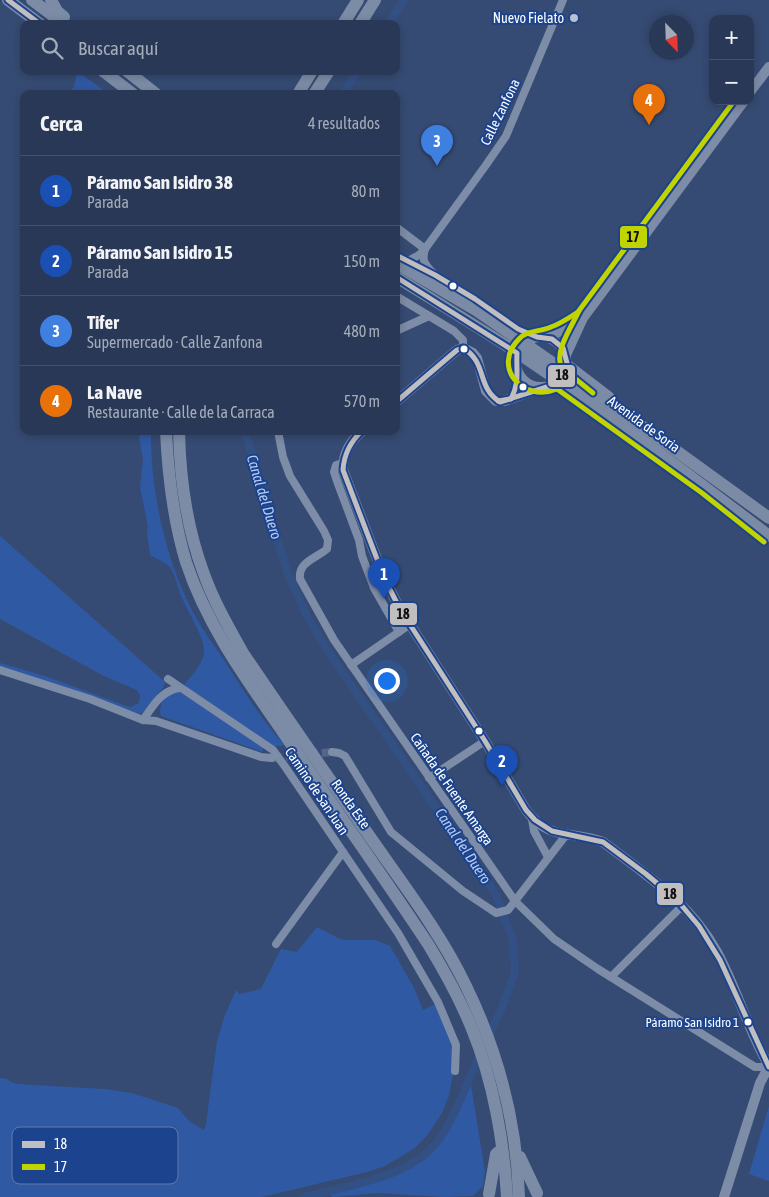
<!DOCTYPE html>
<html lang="es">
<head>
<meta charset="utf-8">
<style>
  :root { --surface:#283856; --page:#303f5c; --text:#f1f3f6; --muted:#a5acb9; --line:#44526c; --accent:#b9c0ce }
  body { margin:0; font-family:"Asap Condensed",sans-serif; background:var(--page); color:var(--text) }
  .controls { position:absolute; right:15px; top:15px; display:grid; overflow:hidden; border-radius:10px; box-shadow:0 2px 8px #0003 }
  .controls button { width:45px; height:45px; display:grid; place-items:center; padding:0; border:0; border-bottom:1px solid var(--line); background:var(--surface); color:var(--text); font:25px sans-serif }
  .compass { position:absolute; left:649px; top:15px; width:45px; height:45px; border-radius:50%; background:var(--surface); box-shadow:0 2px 8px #0003; rotate:157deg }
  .you { position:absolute; left:386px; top:680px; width:18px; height:18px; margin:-12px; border:4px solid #fff; border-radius:50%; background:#1a73e8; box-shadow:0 0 0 8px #1a73e833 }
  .badge { display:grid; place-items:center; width:32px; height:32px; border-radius:50%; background:var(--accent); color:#fff; font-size:16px; font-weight:700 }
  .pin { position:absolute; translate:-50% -41px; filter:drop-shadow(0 1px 2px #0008) }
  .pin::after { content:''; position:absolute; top:26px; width:18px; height:15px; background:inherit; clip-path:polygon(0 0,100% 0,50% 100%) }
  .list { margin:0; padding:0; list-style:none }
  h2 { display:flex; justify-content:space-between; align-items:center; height:65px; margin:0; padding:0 20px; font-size:21px }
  h2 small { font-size:16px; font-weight:400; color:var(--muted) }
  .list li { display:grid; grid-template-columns:32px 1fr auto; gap:15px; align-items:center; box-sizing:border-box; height:70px; padding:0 20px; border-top:1px solid var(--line) }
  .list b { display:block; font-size:19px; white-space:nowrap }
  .list p { margin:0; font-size:16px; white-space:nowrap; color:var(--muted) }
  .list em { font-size:16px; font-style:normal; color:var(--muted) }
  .icon { flex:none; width:28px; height:28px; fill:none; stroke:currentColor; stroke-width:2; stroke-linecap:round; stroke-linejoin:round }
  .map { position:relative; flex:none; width:769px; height:1197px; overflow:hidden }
  .search { position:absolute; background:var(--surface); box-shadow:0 2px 8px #0003; left:20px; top:20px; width:380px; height:55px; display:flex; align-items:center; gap:12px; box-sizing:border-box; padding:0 18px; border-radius:10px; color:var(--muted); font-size:19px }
  .panel { position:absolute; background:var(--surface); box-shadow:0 2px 8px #0003; left:20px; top:90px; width:380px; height:345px; border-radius:10px }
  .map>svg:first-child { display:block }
  .green { fill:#3059a3 }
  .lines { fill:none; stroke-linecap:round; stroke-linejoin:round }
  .canal { stroke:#335084; stroke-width:8 }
  .minor-tunnel { stroke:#546688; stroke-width:8; stroke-dasharray:8 4; stroke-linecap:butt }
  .minor { stroke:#7d8ca7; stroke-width:8 }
  .tertiary { stroke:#7d8ca7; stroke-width:10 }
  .primary { stroke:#7c8ba5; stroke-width:12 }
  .trunk { stroke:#7c8ca6; stroke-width:12 }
  .bus-1-casing { stroke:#1c438d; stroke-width:9 }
  .bus-2-casing { stroke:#1c438d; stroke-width:9 }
  .bus-1 { stroke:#c1bebf; stroke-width:5 }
  .bus-2 { stroke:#c2d400; stroke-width:5 }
  .poi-dot { fill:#b9c0ce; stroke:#1c438d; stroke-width:2 }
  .bus-dot { fill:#fff; stroke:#1c438d; stroke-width:2 }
  .labels { text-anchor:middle; stroke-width:4; stroke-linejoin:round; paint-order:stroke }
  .bus-label { font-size:13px; fill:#fff; stroke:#1c438d; text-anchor:end }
  .poi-label { font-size:14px; fill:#fff; stroke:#1c438d; text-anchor:end }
  .street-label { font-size:14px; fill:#fff; stroke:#1c438d }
  .water-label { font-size:15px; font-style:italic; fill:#b5ccf4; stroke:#1c438d }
  .key { fill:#1c438d; stroke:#607baf; stroke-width:1 }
  .key-label { font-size:14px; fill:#fff }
  .line-badge { stroke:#1c438d; stroke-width:2 }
  .pale-badge-label { font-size:14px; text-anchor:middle; font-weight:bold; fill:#111 }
</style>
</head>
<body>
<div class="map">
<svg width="769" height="1197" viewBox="0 0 769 1197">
  <rect width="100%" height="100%" fill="#364b73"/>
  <!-- green -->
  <g class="green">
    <polygon points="77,71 109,94 68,94 74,87"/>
    <path d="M138,431H151C150,489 166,563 194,614C204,633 218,650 229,668C246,694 263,722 285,745L271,747L183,686C191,676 205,663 204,649C203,635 187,610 181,596C178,588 176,578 172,570C167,562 158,560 150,555L147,532L148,527L140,487L143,460Z"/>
    <polygon points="0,536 164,681 165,683 163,688 141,714 0,667 0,663 45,676 126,706 131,707 139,703 140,696 137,690 104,676 0,619"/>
    <polygon points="175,691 180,692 264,746 262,752 161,716 160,710 162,700"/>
    <polygon points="317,927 342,940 375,940 390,946 414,988 423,1010 435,1004 453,1047 453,1073 449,1095 442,1113 429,1133 415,1148 385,1166 367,1172 262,1197 0,1197 0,1078 7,1079 11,1082 17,1084 104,1089 132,1093 178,1108 190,1122 204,1130 206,1124 217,1041 225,1015 236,990 239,994 261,989 281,949 297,952"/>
    <path d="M471,1085L485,1172L483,1186L473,1196L443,1197L379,1193L332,1197L331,1194C379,1181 423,1177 448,1129C455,1115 459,1094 471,1085Z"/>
    <polygon points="769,1106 769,1181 749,1174"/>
  </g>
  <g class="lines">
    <!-- canal -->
    <g class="canal">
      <polyline points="388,24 404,0"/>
      <polyline points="343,94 357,71"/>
      <polyline points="245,431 288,574 307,616 327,650 495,893 513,940 515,972 501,1010 488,1037"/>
      <path d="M304,1197C342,1188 404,1177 432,1148C452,1127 468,1080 481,1052"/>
    </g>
    <!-- minor-tunnel -->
    <polyline class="minor-tunnel" points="274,758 332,752"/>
    <!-- minor -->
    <g class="minor">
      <polyline points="396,227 425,249"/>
      <path d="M425,249C421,263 426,265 435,275"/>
      <polyline points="408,261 419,255 425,249 486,165 506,136 563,0"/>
      <polyline points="396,296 454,331 463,340 463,348"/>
      <polyline points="396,331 429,316"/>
      <polyline points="567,363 610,396"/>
      <path d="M278,431L283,457L290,476L324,531L328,540L327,549C315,559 298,562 300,579L334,640L515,901L554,939L598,969L755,1067H769"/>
      <polyline points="343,463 336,465 334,472 337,481 359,540 362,556 374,588 399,632"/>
      <polyline points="351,665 409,625"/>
      <polyline points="0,670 90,699 143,720 156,721 261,757 272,758"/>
      <polyline points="168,679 273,750 286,768 398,933 438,1002 456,1045 455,1071"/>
      <path d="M143,720C153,706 161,691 179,688"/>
      <polyline points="332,752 339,753 345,756 391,832 463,891 496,913 508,910 566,835"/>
      <polyline points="429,778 485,741"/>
      <polyline points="532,819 534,831 548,857"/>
      <polyline points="276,944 343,852"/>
      <polyline points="611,977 682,906"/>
    </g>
    <!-- tertiary -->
    <g class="tertiary">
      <polyline points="750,92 769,67"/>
      <circle cx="541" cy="362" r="25"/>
      <polyline points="546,337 566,329 582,319"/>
      <polyline points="566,355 583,318 744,101"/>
      <polyline points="396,402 457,350 463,348 473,353 477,358 486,391 496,401 504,401 543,387"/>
      <path d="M362,431C350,442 343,453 343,470L385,580L400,609L485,741L526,810C550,842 571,830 603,842C645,874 691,904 717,952C737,989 748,1030 769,1066L760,1083L724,1197"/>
    </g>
    <!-- primary -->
    <g class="primary">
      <polyline points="396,263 476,310 606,400 769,518"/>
      <path d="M396,277C437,302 478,327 518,353C604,411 687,473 769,536"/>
    </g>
    <!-- trunk -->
    <g class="trunk">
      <polyline points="8,0 40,24"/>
      <polyline points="32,0 64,24"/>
      <polyline points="51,0 57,11 64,17"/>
      <polyline points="343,24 358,0"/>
      <polyline points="360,24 375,0"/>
      <polyline points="103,71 133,94"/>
      <polyline points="127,71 156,94"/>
      <polyline points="298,94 312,71"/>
      <polyline points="314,94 329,71"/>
      <path d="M166,431C168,475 173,519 186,562C207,626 247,680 285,735C332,805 382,874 428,944C445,972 460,999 472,1029C493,1080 504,1142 507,1197"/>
      <path d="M179,431C180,480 187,529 204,574C214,602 229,628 243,653C284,714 326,774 368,834C402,883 440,932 466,986C498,1052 517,1124 519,1197"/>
      <polyline points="520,1157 537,1193"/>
      <polyline points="489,1194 496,1154 502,1149"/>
    </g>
    <defs>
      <g id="bus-1">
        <polyline points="8,0 40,24"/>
        <path d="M396,255L435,275L475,299L518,329L537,337L552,339L563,348L567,363L565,371L558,381L550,386L500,402C476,387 488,363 463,348L457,350L396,402"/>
        <path d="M396,277L517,353C516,372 520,381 511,399L498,401"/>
        <path d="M362,431C350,442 344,454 343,470L385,580L400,609L485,741L526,810L535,820L552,831L603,842L646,874L677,900L699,926L720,960L769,1067"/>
      </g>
      <g id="bus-2">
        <path d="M734,101L578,312C569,318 560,324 551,327C540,332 527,330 519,339C491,367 523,403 557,389L702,493L764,542"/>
        <path d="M579,311C572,326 553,353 562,368L593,393"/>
      </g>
    </defs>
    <!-- bus-1 casing -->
    <use href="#bus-1" class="bus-1-casing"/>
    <!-- bus-2 casing -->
    <use href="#bus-2" class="bus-2-casing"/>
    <!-- bus-1 -->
    <use href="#bus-1" class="bus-1"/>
    <!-- bus-2 -->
    <use href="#bus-2" class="bus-2"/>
  </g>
  <!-- markers -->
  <circle class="poi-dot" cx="574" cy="18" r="5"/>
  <g class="bus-dot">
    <circle cx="453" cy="286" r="4.5"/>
    <circle cx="464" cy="349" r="4.5"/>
    <circle cx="523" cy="387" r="4.5"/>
    <circle cx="479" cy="731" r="4.5"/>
    <circle cx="748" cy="1022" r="4.5"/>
  </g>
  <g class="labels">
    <!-- bus labels -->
    <g class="bus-label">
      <text x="739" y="1027">Páramo San Isidro 1</text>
    </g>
    <!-- poi labels -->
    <g class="poi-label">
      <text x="564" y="23">Nuevo Fielato</text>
    </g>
    <!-- street labels -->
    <g class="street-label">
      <text transform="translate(500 112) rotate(-64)" y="5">Calle Zanfona</text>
      <text transform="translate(644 424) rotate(36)" y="5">Avenida de Soria</text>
      <text transform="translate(452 789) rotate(55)" y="5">Cañada de Fuente Amarga</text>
      <text transform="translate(317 791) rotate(56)" y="5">Camino de San Juan</text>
      <text transform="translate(351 804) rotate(55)" y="5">Ronda Este</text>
    </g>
    <!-- water labels -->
    <g class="water-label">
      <text transform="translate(264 497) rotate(73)" y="5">Canal del Duero</text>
      <text transform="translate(463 846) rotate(56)" y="5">Canal del Duero</text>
    </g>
  </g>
  <!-- legend -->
  <rect x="12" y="1127" width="166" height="57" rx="8" class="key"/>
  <rect x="22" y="1141" width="23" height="7" fill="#c1bebf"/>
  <rect x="22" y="1164" width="23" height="6" fill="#c2d400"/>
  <g class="key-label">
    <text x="54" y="1149">18</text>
    <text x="54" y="1172">17</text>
  </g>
  <g class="line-badge">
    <rect x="619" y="225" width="29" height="24" rx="5" fill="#c2d400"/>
    <rect x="547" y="364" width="29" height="24" rx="5" fill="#c1bebf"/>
    <rect x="389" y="602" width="29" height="24" rx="5" fill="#c1bebf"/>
    <rect x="656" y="882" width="28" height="24" rx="5" fill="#c1bebf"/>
  </g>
  <g class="pale-badge-label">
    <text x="633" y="242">17</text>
    <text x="562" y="380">18</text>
    <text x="403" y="619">18</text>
    <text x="670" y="899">18</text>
  </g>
</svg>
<div class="controls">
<button>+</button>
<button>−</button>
</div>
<svg class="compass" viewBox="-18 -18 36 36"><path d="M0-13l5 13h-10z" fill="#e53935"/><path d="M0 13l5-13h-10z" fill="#a5acb9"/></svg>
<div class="you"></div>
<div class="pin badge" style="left:384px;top:599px;background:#1a4fb4">1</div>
<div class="pin badge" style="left:502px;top:786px;background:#1a4fb4">2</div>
<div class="pin badge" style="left:437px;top:166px;background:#3f7fe0">3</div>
<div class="pin badge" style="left:649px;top:125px;background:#e8710a">4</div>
<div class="search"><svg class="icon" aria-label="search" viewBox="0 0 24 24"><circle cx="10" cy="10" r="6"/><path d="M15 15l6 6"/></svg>Buscar aquí</div>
<section class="panel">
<h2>Cerca<small>4 resultados</small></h2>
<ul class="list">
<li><span class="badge" style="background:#1a4fb4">1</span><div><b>Páramo San Isidro 38</b><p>Parada</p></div><em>80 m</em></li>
<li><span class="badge" style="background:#1a4fb4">2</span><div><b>Páramo San Isidro 15</b><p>Parada</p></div><em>150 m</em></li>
<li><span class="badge" style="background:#3f7fe0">3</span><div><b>Tifer</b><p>Supermercado · Calle Zanfona</p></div><em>480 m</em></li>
<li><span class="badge" style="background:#e8710a">4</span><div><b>La Nave</b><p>Restaurante · Calle de la Carraca</p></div><em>570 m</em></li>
</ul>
</section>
</div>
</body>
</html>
